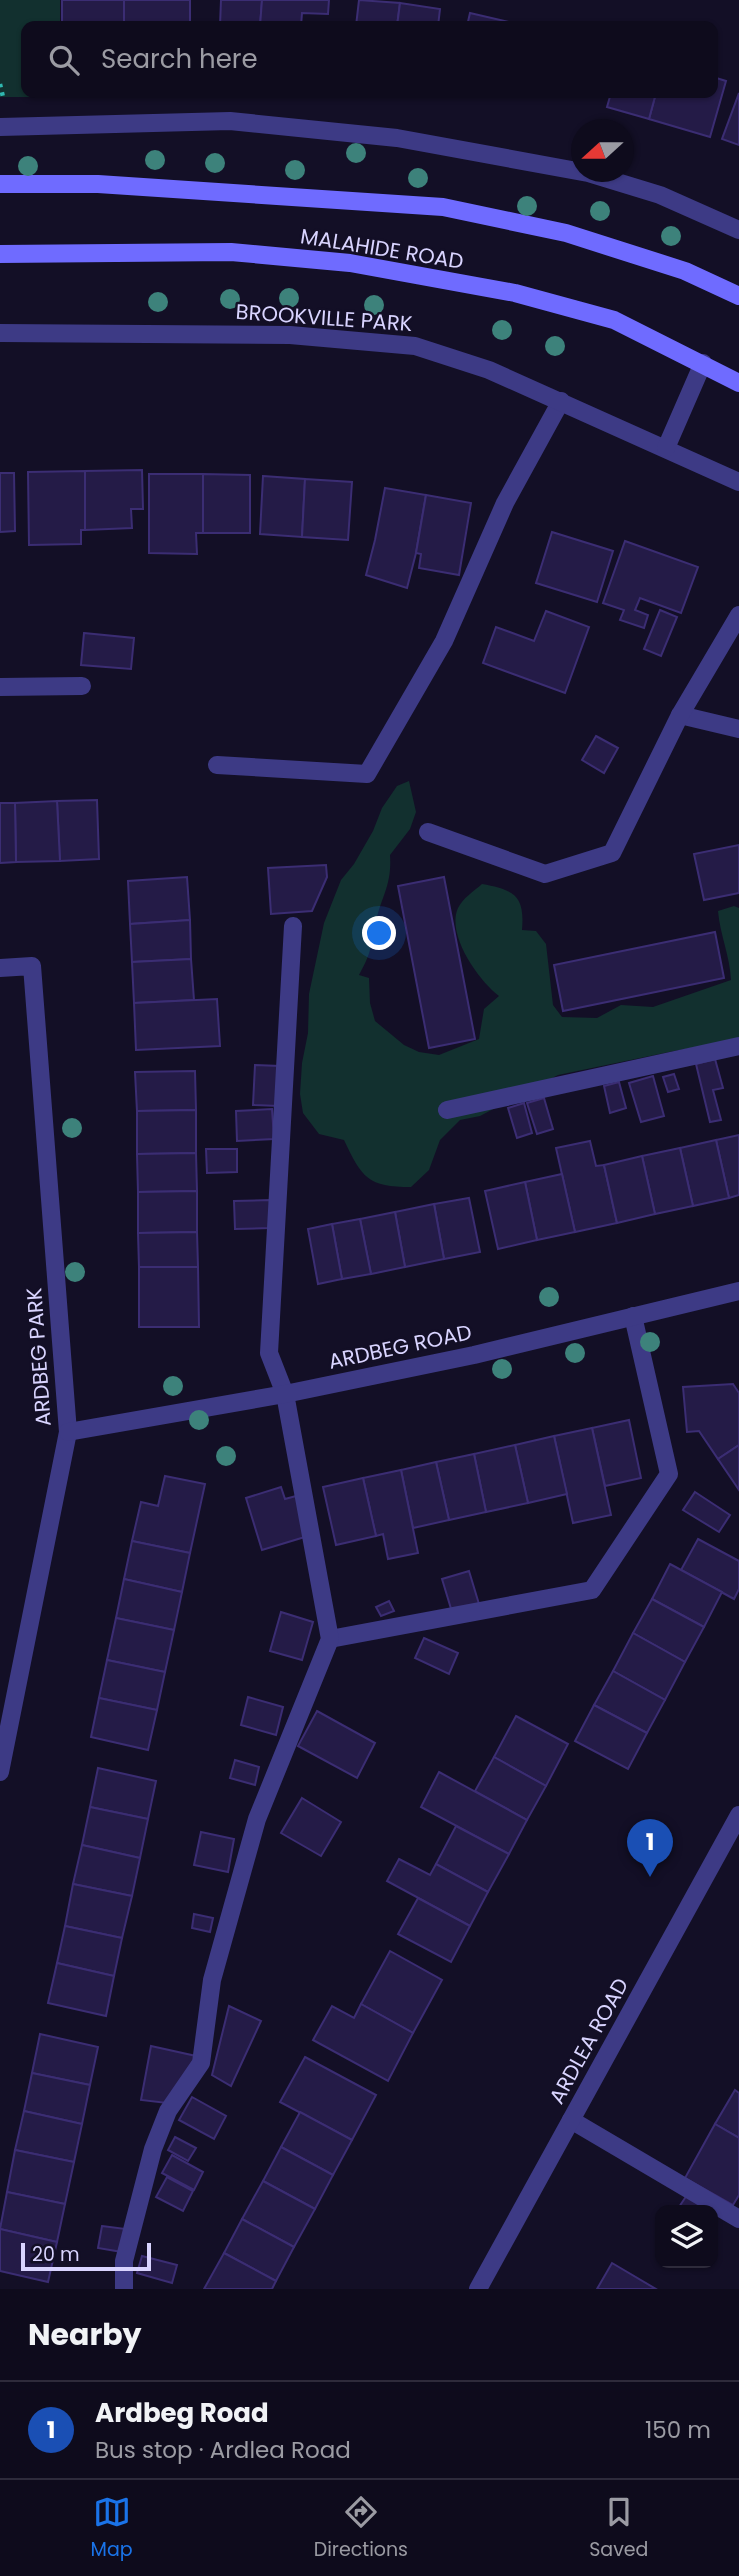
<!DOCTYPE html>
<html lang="en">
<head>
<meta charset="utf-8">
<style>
  :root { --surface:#0e0b1c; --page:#171425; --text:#f1f3f6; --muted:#9b9ba3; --line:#2e2b3b; --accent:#1a73e8 }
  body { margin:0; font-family:Poppins,sans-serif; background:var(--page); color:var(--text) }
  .controls { position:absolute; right:21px; bottom:21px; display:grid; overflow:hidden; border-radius:14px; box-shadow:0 2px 5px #0004 }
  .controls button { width:63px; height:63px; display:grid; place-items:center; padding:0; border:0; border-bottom:2px solid var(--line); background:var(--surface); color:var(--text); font:35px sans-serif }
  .compass { position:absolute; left:571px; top:119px; width:63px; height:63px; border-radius:50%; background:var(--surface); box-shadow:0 2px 5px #0004; rotate:249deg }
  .scale { position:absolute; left:21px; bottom:18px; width:130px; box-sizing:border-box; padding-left:7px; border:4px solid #d9d4ff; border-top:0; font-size:19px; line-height:24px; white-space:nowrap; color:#d9d4ff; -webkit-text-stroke:5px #130f26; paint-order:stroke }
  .you { position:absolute; left:380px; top:934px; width:24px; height:24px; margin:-18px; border:5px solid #fff; border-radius:50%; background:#1a73e8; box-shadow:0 0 0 10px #1a73e833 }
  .badge { display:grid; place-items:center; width:46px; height:46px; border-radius:50%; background:var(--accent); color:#fff; font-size:23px; font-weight:700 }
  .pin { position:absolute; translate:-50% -58px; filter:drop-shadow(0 2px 4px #0008) }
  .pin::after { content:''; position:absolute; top:37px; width:24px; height:21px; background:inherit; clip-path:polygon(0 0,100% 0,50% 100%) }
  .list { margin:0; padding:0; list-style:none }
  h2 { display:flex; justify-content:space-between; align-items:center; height:91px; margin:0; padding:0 28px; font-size:30px }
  h2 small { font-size:23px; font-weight:400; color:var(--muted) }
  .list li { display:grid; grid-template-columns:46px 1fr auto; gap:21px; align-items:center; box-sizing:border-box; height:98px; padding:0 28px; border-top:2px solid var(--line) }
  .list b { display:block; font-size:26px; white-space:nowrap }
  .list p { margin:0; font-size:23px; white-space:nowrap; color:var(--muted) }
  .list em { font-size:23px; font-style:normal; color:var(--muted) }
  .icon { flex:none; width:38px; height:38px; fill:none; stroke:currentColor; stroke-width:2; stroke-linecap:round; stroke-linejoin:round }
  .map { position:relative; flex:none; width:739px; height:2289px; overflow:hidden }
  .search { position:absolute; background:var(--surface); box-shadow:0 2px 5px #0004; left:21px; right:21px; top:21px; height:77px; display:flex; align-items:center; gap:18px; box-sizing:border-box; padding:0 24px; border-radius:14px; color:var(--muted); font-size:26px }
  .sheet { height:189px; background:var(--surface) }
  nav { display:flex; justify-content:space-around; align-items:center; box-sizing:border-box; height:98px; border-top:2px solid var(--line); background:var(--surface); font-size:19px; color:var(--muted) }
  nav a { display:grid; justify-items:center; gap:4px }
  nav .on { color:var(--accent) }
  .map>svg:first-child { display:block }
  .green { fill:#12302f }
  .building { fill:#241b47; stroke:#3b2d73; stroke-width:2 }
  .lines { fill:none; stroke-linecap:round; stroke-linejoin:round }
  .path { stroke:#2fb8b0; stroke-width:4.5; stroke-dasharray:3.5 5; stroke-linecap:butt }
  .service { stroke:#3d3a85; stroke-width:18 }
  .minor { stroke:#3d3a85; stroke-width:18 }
  .tertiary { stroke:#3d3a85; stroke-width:18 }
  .secondary { stroke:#6f6bff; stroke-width:18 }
  .tree { fill:#3d827b }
  .labels { text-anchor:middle; stroke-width:5; stroke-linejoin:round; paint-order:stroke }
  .street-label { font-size:21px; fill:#d9d4ff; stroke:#130f26 }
</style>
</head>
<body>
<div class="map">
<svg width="739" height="2289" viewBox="0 0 739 2289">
  <rect width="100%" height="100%" fill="#130f26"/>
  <!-- green -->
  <g class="green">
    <polygon points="0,0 60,0 60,26 26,26 26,93 60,93 60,97 0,97"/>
    <path d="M409,781L416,812L410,829L390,855C392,885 382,895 376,921C371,945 372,952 359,975L369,978L370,1003L375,1021L404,1045L419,1052L439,1055L479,1039L484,1009L499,996C479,981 446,935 458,908C463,898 474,891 482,884C514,890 525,895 522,930L536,931L546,944L553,1005L562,1017L597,1018L621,1005L653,1007L731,980C730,956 720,935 718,911L734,906L739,908V1040L674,1051L558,1075L480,1116L460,1120L440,1140L429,1170L411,1187C368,1187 362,1178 344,1140L319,1134L303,1113L300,1094L302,1063L308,1033L309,994L324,923L341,880L354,864L373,831L382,808L397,786Z"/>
  </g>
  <!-- building -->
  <g class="building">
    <rect x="62" y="0" width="62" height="26"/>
    <rect x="124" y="0" width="66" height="26"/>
    <polygon points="221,0 262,0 260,26 220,26"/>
    <polygon points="262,0 329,0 328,14 302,13 301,26 260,26"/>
    <polygon points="359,0 400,3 397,26 356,26"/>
    <polygon points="400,3 440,9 438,26 397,26"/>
    <polygon points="470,13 526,26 467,26"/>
    <polygon points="713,77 726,81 710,137 649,119 656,93 713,93"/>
    <polygon points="611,93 656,93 649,119 607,107"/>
    <polygon points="739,93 739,145 722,139"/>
    <polygon points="142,470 143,509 131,509 132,528 85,530 85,471"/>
    <polygon points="85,471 85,530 81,530 81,544 29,545 28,472"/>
    <polygon points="0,473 14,473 15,531 0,532"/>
    <polygon points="149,474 203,474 203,533 196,533 197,554 149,553"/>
    <polygon points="203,474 250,475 250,533 203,533"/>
    <polygon points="263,476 305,479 302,537 260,534"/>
    <polygon points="305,479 352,482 348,540 302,537"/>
    <polygon points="385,488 426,495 416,553 407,588 366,575 375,540"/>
    <polygon points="426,495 471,503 459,575 419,568 421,554 416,553"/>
    <polygon points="552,532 613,551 597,602 536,583"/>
    <polygon points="625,541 698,567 681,613 640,598 635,610 648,615 644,628 620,620 624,610 603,603"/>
    <polygon points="660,610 677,617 661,656 644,649"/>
    <polygon points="546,611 589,627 565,693 483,663 496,627 534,641"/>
    <polygon points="84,633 134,638 131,669 81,665"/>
    <polygon points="596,736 618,748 604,773 582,760"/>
    <polygon points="97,800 99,859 60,861 57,801"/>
    <polygon points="57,801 60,861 16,862 15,803"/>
    <polygon points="0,803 15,803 16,862 0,863"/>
    <polygon points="739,845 739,893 704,900 694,854"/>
    <polygon points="326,865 327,877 312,911 271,914 268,868"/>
    <polygon points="187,877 190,920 130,924 128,881"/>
    <polygon points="444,877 475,1039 429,1048 398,886"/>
    <polygon points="190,920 191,959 132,962 130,924"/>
    <polygon points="715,932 724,978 563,1011 554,965"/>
    <polygon points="191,959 194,1000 134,1003 132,962"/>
    <polygon points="217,999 220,1046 136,1050 134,1003"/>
    <polygon points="715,1059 723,1088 713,1090 721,1120 710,1122 696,1064"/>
    <polygon points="255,1065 280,1066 279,1106 253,1105"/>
    <polygon points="195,1071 196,1110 137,1111 135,1072"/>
    <polygon points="674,1074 679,1089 668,1092 663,1077"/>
    <polygon points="653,1076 664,1116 641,1122 629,1083"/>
    <polygon points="619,1082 626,1108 610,1113 604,1086"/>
    <polygon points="544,1098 553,1129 537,1134 527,1103"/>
    <polygon points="524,1103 532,1133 517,1138 508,1108"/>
    <polygon points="272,1109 274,1139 237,1141 236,1111"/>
    <polygon points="196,1110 196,1153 137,1154 137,1111"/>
    <polygon points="739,1135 739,1195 729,1198 716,1140"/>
    <polygon points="716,1140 729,1198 693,1206 680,1148"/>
    <polygon points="590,1141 596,1166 604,1165 617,1223 575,1232 556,1148"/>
    <polygon points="680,1148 693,1206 655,1214 642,1156"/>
    <polygon points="206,1149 237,1149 237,1172 207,1173"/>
    <polygon points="196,1153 197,1191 138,1192 137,1154"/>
    <polygon points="642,1156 655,1214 617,1223 604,1165"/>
    <polygon points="562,1174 575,1232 537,1240 525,1182"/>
    <polygon points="525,1182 537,1240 498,1249 485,1191"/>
    <polygon points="197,1191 197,1232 138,1233 138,1192"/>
    <polygon points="469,1198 480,1252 444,1259 434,1204"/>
    <polygon points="270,1200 270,1228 235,1229 234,1201"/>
    <polygon points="434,1204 444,1259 405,1267 395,1212"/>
    <polygon points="395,1212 405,1267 371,1274 360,1219"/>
    <polygon points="360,1219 371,1274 342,1279 332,1224"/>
    <polygon points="332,1224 342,1279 318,1284 308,1229"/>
    <polygon points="197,1232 198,1267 139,1267 138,1233"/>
    <polygon points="139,1267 198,1267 199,1327 139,1327"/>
    <polygon points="733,1384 739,1393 739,1445 718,1459 699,1431 687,1432 683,1387"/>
    <polygon points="629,1420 641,1478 605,1486 592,1428"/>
    <polygon points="592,1428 611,1515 573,1523 554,1436"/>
    <polygon points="554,1436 567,1494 528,1503 515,1445"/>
    <polygon points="515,1445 528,1503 486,1512 474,1454"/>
    <polygon points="739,1445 739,1490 718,1459"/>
    <polygon points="474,1454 486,1512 449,1520 436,1462"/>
    <polygon points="436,1462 449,1520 413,1528 401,1470"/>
    <polygon points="401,1470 418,1553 388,1559 383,1534 376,1536 363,1478"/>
    <polygon points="165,1476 205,1484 190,1553 132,1541 141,1502 158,1506"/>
    <polygon points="363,1478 376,1536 336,1545 323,1487"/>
    <polygon points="281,1487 285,1499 296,1496 308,1536 262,1550 246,1498"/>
    <polygon points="695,1492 730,1515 719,1532 683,1510"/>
    <polygon points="698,1539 739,1561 739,1589 734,1599 681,1570"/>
    <polygon points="132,1541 190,1553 182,1592 124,1579"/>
    <polygon points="670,1564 722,1592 704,1627 652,1599"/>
    <polygon points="469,1571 479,1604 452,1612 442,1579"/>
    <polygon points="124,1579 182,1592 174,1630 116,1618"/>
    <polygon points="652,1599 704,1627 685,1662 633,1633"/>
    <polygon points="389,1601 394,1611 381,1616 376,1607"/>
    <polygon points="281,1612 313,1622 302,1660 270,1651"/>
    <polygon points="116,1618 174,1630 165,1672 107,1660"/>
    <polygon points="633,1633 685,1662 665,1700 613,1671"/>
    <polygon points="424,1638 458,1653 449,1674 415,1658"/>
    <polygon points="107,1660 165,1672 157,1710 99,1698"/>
    <polygon points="613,1671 665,1700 647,1733 594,1705"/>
    <polygon points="248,1697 283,1707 276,1735 241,1725"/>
    <polygon points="99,1698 157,1710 148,1750 91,1737"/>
    <polygon points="594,1705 647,1733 628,1769 575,1741"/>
    <polygon points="317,1711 375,1743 357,1778 298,1746"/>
    <polygon points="516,1716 568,1744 546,1786 494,1757"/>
    <polygon points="494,1757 546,1786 527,1820 475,1791"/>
    <polygon points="235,1760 259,1767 255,1785 230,1778"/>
    <polygon points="98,1768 156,1781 148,1819 90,1807"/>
    <polygon points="439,1772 527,1820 509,1854 421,1807"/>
    <polygon points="302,1798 341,1822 321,1856 281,1833"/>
    <polygon points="90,1807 148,1819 140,1858 82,1845"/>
    <polygon points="456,1826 509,1854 488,1892 436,1864"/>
    <polygon points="201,1832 234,1839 228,1872 194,1865"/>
    <polygon points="82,1845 140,1858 132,1896 73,1884"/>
    <polygon points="399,1859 430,1875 436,1864 488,1892 470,1926 387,1881"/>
    <polygon points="73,1884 132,1896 122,1938 65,1926"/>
    <polygon points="418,1898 470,1926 451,1962 398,1934"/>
    <polygon points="194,1914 213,1918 210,1932 192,1928"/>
    <polygon points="65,1926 122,1938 114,1976 57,1963"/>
    <polygon points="390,1951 442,1980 413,2033 361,2004"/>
    <polygon points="57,1963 114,1976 106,2016 48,2003"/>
    <polygon points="361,2004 413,2033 388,2081 313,2040 332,2006 354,2018"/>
    <polygon points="229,2006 261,2021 231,2086 212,2075"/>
    <polygon points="40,2034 98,2047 90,2085 32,2073"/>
    <polygon points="151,2046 196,2056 167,2103 141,2100"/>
    <polygon points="305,2057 376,2095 352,2140 280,2102"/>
    <polygon points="32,2073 90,2085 82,2124 24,2111"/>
    <polygon points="735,2090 739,2093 739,2138 715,2124"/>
    <polygon points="192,2097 226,2116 214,2139 179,2120"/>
    <polygon points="24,2111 82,2124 74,2162 15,2150"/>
    <polygon points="300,2112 352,2140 333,2175 281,2147"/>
    <polygon points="715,2124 739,2138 739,2195 733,2205 685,2178"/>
    <polygon points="175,2137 196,2148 188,2161 168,2150"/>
    <polygon points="281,2147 333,2175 315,2209 263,2181"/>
    <polygon points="15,2150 74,2162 65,2204 7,2192"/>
    <polygon points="172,2155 203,2172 194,2190 162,2173"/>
    <polygon points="167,2177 193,2191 183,2211 156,2197"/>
    <polygon points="263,2181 315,2209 294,2247 242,2219"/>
    <polygon points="7,2192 65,2204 57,2242 0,2229"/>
    <polygon points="687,2195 711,2210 677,2210"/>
    <polygon points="242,2219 294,2247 276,2281 224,2253"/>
    <polygon points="102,2226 126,2229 122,2252 98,2248"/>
    <polygon points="0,2229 57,2242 48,2282 0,2271"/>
    <polygon points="224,2253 276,2281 272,2289 204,2289"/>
    <polygon points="142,2256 177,2265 172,2283 137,2273"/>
    <polygon points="612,2263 656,2289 597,2289"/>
  </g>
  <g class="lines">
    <!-- path -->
    <polyline class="path" points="0,84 3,97"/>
    <!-- service -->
    <g class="service">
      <polyline points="0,687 82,686"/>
      <polyline points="217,765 367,774 444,641 505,503 561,401"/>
      <polyline points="447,1110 739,1046"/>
      <polyline points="330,1639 592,1590 669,1474 633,1316"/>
      <polyline points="571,2120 739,2219"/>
      <polyline points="124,2289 124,2261 153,2149 168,2111 201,2063 212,1980 257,1819 330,1639 285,1394 269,1353 293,926"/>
    </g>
    <!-- minor -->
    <g class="minor">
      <polyline points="0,127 230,121 397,138 588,173 660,195 739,230"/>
      <polyline points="0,333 290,335 415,346 489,370 739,482"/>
      <polyline points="666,448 703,363"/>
      <polyline points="680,715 739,729"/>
      <polyline points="428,832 545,874 612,853 680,715 739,615"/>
      <polyline points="0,968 32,966 68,1432 0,1772"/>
      <polyline points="68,1432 285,1394 474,1355 739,1291"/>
    </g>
    <!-- tertiary -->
    <polyline class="tertiary" points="478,2289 739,1815"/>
    <!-- secondary -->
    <g class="secondary">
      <polyline points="0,184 98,184 443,207 566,233 685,271 739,296"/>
      <polyline points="0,254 231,252 350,263 515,293 614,320 739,383"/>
    </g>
  </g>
  <!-- trees -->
  <g class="tree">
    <circle cx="356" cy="153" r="10"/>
    <circle cx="155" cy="160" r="10"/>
    <circle cx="215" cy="163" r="10"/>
    <circle cx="28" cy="166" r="10"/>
    <circle cx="295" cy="170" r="10"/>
    <circle cx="418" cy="178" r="10"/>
    <circle cx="527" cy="206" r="10"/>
    <circle cx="600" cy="211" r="10"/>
    <circle cx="671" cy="236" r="10"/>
    <circle cx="289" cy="298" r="10"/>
    <circle cx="230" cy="299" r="10"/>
    <circle cx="158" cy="302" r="10"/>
    <circle cx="374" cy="305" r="10"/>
    <circle cx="502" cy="330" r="10"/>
    <circle cx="555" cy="346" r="10"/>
    <circle cx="72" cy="1128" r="10"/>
    <circle cx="75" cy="1272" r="10"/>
    <circle cx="549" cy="1297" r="10"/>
    <circle cx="650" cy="1342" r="10"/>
    <circle cx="575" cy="1353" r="10"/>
    <circle cx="502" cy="1369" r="10"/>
    <circle cx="173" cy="1386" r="10"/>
    <circle cx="199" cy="1420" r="10"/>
    <circle cx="226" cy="1456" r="10"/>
  </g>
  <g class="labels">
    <!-- street labels -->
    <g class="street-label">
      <text transform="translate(382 249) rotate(9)" y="7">MALAHIDE ROAD</text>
      <text transform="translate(324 318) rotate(4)" y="7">BROOKVILLE PARK</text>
      <text transform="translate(400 1347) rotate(-12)" y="7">ARDBEG ROAD</text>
      <text transform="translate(39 1357) rotate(-94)" y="7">ARDBEG PARK</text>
      <text transform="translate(589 2041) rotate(-61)" y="7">ARDLEA ROAD</text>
    </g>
  </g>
</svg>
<div class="controls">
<button><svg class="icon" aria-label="layers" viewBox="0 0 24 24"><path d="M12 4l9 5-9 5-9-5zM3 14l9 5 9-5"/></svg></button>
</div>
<svg class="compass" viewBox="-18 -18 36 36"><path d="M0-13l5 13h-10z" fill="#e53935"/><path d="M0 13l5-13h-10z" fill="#9b9ba3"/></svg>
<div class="scale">20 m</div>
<div class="you"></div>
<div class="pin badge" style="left:650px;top:1877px;background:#1a4fb4">1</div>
<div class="search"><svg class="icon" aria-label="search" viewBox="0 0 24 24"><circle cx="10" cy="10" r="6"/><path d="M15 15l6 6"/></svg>Search here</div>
</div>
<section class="sheet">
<h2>Nearby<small></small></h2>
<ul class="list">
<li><span class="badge" style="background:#1a4fb4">1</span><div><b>Ardbeg Road</b><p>Bus stop · Ardlea Road</p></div><em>150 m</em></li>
</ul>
</section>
<nav>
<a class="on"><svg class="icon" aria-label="map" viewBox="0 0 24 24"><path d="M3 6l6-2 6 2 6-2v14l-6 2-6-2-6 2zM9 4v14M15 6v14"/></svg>Map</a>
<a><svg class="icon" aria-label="directions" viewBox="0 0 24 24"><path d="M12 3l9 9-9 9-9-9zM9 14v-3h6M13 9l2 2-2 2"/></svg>Directions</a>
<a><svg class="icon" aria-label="saved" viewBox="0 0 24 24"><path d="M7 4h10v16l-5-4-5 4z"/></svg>Saved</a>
</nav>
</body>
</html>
